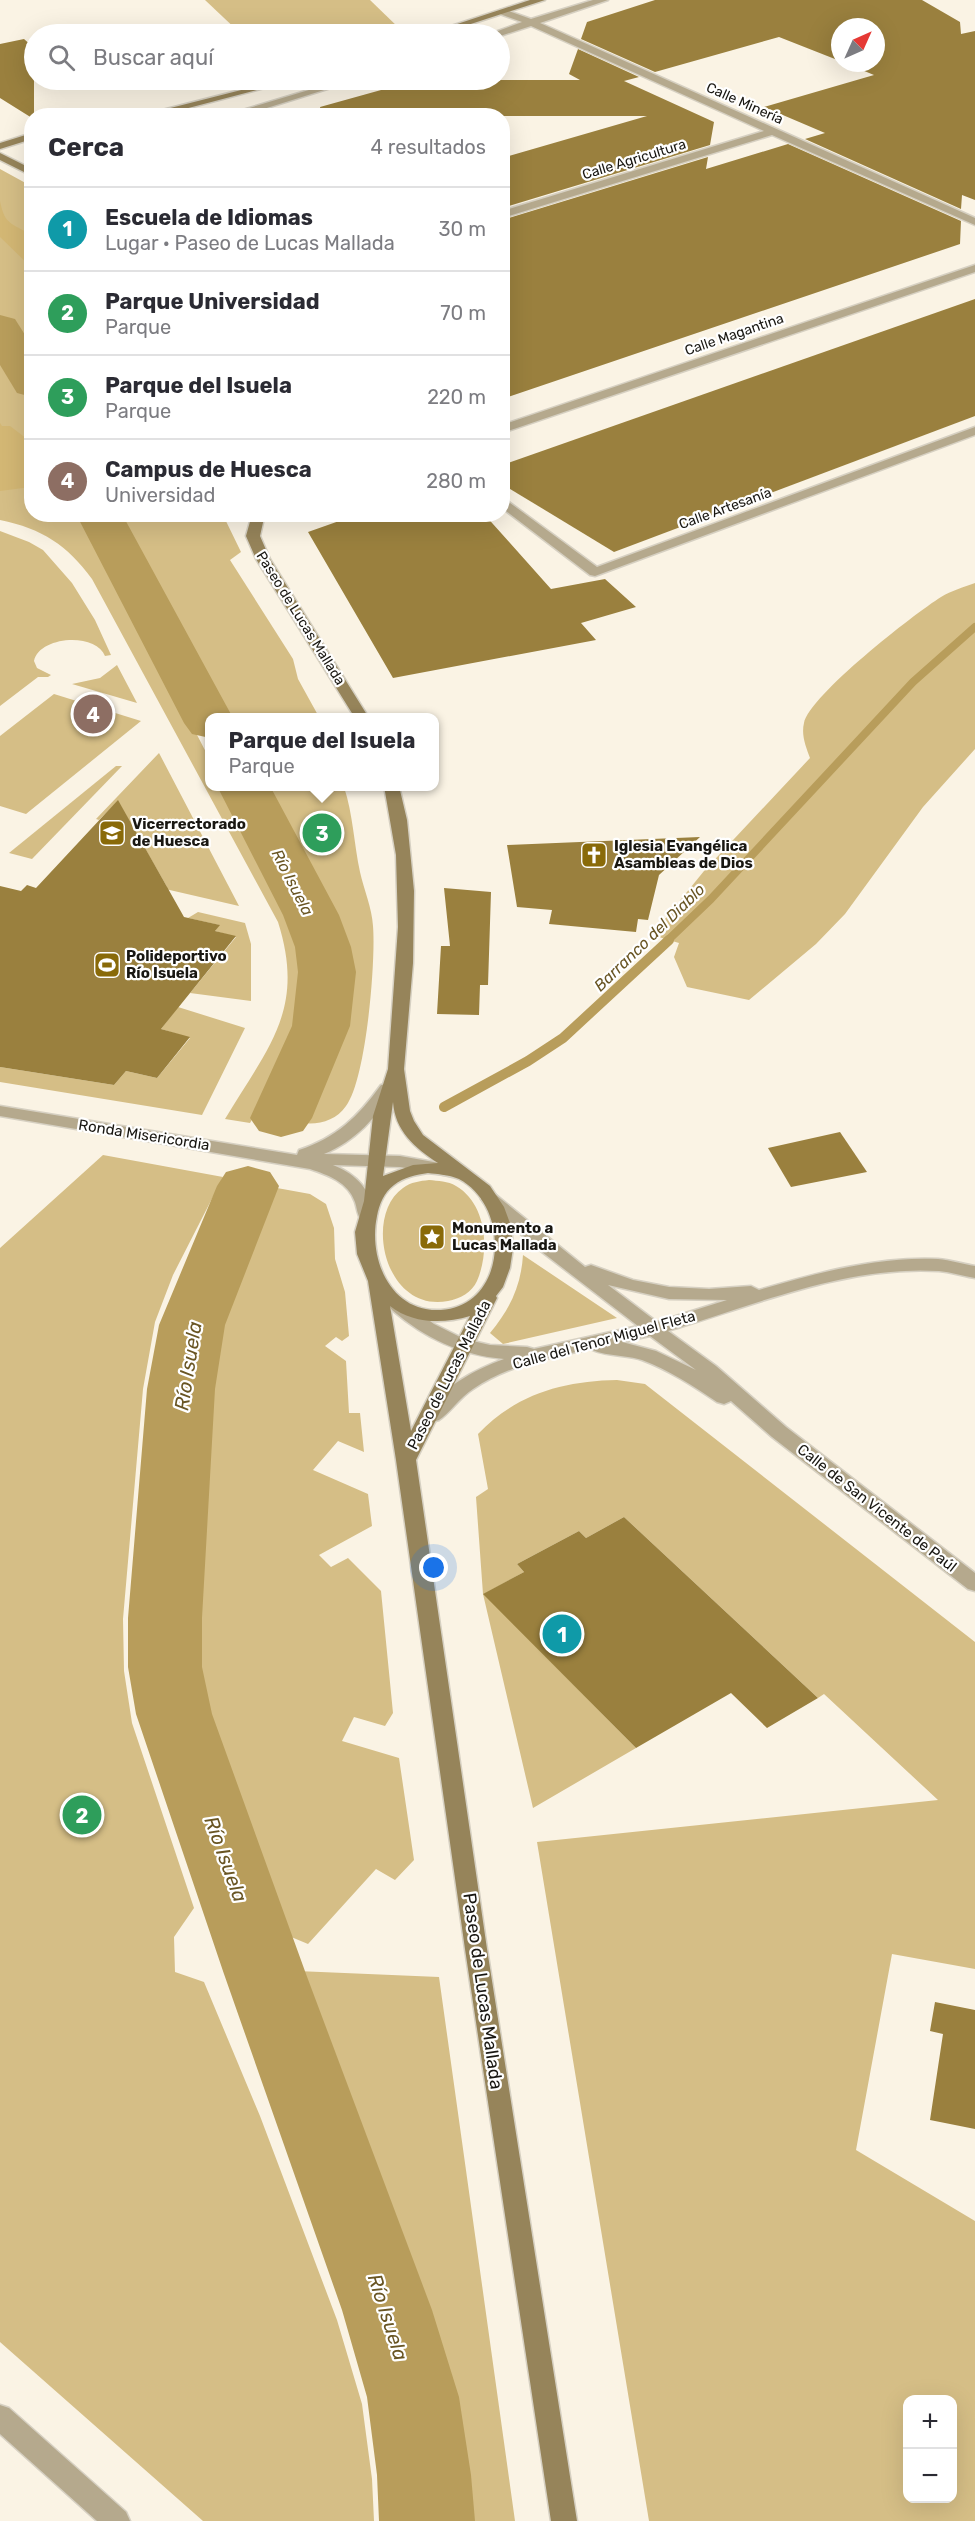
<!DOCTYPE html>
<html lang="es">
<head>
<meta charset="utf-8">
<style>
  :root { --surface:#fff; --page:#f2f2f3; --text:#2b2b33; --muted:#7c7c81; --line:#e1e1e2; --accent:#896a09 }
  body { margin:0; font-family:Rubik,sans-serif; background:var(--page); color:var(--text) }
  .controls { position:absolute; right:18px; bottom:18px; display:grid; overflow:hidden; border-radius:12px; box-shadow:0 6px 24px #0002 }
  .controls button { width:54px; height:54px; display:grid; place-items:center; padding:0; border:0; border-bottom:2px solid var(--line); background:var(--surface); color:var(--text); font:30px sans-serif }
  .compass { position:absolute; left:831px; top:18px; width:54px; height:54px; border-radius:50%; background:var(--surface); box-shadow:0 6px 24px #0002; rotate:45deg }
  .you { position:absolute; left:434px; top:1568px; width:21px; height:21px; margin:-15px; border:4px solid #fff; border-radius:50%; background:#1a73e8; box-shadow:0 0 0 9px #1a73e833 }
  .badge { display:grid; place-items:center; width:39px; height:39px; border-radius:50%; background:var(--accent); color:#fff; font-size:20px; font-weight:700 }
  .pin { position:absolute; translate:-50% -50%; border:3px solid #fff; box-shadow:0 2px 6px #0006 }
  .popup { position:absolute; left:205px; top:713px; width:234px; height:78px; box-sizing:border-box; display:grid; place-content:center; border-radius:12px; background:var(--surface); filter:drop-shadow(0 2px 4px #0005); font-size:20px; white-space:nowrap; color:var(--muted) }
  .popup b { font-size:22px; color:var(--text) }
  .popup::after { content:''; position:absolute; left:50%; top:100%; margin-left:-12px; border:12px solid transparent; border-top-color:var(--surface) }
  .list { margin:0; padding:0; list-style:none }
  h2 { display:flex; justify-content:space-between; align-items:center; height:78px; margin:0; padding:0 24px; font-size:26px }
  h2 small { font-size:20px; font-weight:400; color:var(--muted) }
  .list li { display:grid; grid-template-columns:39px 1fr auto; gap:18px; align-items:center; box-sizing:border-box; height:84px; padding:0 24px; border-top:2px solid var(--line) }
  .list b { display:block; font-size:22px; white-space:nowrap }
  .list p { margin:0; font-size:20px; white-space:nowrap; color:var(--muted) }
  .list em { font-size:20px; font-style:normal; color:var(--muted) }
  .icon { flex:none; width:33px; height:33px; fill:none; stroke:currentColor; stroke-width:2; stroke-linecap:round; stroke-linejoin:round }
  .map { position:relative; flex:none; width:975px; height:2521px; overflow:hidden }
  .search { position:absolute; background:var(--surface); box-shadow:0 6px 24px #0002; left:24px; top:24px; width:486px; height:66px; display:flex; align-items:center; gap:15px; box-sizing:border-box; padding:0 21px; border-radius:33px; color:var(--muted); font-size:22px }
  .panel { position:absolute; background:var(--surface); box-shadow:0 6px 24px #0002; left:24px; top:108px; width:486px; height:414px; border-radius:24px }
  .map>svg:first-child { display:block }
  .green { fill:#d5be86; fill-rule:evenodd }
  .forest { fill:#d3b774 }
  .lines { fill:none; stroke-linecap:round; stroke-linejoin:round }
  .stream-far1 { stroke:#b89d5b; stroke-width:8 }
  .stream { stroke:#b89d5b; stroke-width:10 }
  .river { fill:#b89d5b; fill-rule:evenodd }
  .building { fill:#9a803e }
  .street-casing { stroke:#d6d0c2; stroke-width:3 }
  .secondary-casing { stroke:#d6d0c2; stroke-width:3 }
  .street { fill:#b5a98d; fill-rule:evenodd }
  .secondary { fill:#96845a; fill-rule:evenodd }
  .labels { text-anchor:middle; stroke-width:4.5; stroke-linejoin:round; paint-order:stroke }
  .far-street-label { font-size:14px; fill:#191712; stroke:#fff }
  .poi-label { font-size:15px; font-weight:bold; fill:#191712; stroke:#fff; text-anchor:start }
  .street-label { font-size:15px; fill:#191712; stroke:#fff }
  .water-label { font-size:16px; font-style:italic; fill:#695523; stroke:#fff }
  .near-street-label { font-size:18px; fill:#191712; stroke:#fff }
  .near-water-label { font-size:20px; font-style:italic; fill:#695523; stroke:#fff }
</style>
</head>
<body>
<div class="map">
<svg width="975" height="2521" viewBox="0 0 975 2521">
  <rect width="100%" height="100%" fill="#faf3e4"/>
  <!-- green -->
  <g class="green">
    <polygon points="205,0 370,0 401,30 387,34 241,34"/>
    <path d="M0,169L31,186L32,514L83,515L209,758L210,786L224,787L291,914L303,946L309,975L304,1010L296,1043L250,1123L225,1119C268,1047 306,1010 278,922L92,579C67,545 43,529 0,520Z"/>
    <polygon points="117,515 223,515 241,552 230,560 293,659 298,679 319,717 227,717"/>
    <path d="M0,531L29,542L43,550L72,583L95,620L111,655L105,656C96,632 39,636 34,661L37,668L51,675L48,677H38L0,706Z"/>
    <path d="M975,583V749L923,807L845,914L816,944L749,1000L687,987L674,957L679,943L652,935L704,871L810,758C806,747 801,735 804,723C810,695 914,614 941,597C951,591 964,587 975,583Z"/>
    <polygon points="117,665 137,703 72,684 100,678"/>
    <polygon points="54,694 141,721 26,814 0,806 0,736"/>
    <polygon points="159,753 239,906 135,882 167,887 118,801 99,820 96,819"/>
    <polygon points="116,766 122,766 32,859 9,853"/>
    <path d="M264,787H344C353,814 354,844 360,872C364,890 372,908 373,926C376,961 366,1080 346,1106C335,1122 315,1126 297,1122C313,1092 335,1060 344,1027C348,1010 351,985 348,968C340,908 293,841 264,787Z"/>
    <polygon points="198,912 245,923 251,944 251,1001 190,993 236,937 215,931 219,925 188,918"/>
    <polygon points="178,1007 245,1028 202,1115 0,1082 0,1067 114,1085 126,1071 157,1078 190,1038 161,1029"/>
    <polygon points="103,1155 223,1177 173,1275 155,1322 143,1389 123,1619 124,1671 132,1723 194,1908 174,1937 175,1972 204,1982 260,2116 337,2320 362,2404 372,2479 374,2521 203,2521 0,2342 0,1248"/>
    <path d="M429,1180C438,1181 448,1181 456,1186C487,1204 490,1251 477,1281C472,1292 460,1299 448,1301C385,1313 363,1216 403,1188C411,1182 420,1181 429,1180Z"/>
    <polygon points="277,1188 310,1194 326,1204 334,1228 335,1259 345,1292 349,1336 342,1341 336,1337 325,1346 346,1361 349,1413 360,1413 364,1452 338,1441 313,1470 368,1494 372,1526 319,1555 331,1567 348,1558 381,1591 393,1713 385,1726 354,1717 342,1741 399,1758 414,1860 395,1880 376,1869 308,1944 284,1934 202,1709 194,1663 193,1617 207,1389 217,1327 232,1284"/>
    <path d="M523,1255L617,1318L503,1344L490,1333C510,1309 521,1286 523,1255Z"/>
    <path d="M617,1380L645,1384L975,1642V1969L892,1954L856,2150L975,2221V2521H649L537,1842L938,1800L824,1694L818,1698L624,1517L586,1538L579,1531L517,1564L524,1572L484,1594L636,1748L533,1808L483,1594L476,1497L488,1489L478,1434C516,1394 563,1381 617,1380ZM908,2400H952V2498H908Z"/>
    <polygon points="297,1971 439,1977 515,2521 463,2521 459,2472 447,2390 419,2300"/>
  </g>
  <!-- forest -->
  <g class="forest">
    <path d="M0,201C4,219 6,222 25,231L31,267L0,237Z"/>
    <polygon points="0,423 2,426 10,426 31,442 31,487 0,491"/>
  </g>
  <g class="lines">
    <!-- stream-far1 -->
    <polyline class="stream-far1" points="667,941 711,899 913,682 975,627"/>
    <!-- stream -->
    <polyline class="stream" points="444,1107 528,1061 563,1038 669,940"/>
    <!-- river -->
    <g class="river">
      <polygon points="0,315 15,319 32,346 32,397 17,393 0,365"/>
      <polygon points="76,514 122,514 233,718 210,718 210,738 192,734 184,723"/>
      <polygon points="217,786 270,786 339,915 351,947 356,972 350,1026 312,1118 303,1131 281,1137 259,1131 250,1118 292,1026 298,972 295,947 283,915"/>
      <polygon points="248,1166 270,1172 279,1186 225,1325 215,1389 202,1618 202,1667 212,1714 306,1974 432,2310 459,2397 471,2475 475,2521 379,2521 377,2475 367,2397 342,2310 224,1974 136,1714 128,1667 128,1618 147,1389 159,1325 217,1186 226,1172"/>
    </g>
  </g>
  <!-- building -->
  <g class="building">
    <polygon points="655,0 922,0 960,22 961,34 975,31 975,200 962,195 961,209 805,139 825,133 764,107 874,75 845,63 876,63 876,27 840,27 840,61 779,37 655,72 581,39 587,22"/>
    <polygon points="24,39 34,48 34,116 32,116 32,118 0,98 0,44"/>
    <polygon points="578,49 639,77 624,81 714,122 710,145 502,208 502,158 647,116 322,116 320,107 417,80 580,80 569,74"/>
    <polygon points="788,144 961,221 960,244 502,399 502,220 708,157 706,169"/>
    <polygon points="975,299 975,416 614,552 502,484 502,465"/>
    <polygon points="359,514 484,514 551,589 605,579 636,607 581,623 596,640 393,678 308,532"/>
    <polygon points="118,800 184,917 220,925 215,931 236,936 161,1029 190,1037 157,1078 126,1071 114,1085 0,1067 0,886 21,891 27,885 36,888"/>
    <polygon points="700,837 659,875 648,920 638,919 636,932 549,924 552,910 517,907 507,845"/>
    <polygon points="444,888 491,892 488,985 480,985 479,1015 437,1014 441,946 450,946"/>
    <polygon points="840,1132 867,1172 791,1187 768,1148"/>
    <polygon points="624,1517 818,1698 767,1728 731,1693 636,1748 483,1594 524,1572 517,1564 579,1531 586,1538"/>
    <polygon points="935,2002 975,2010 975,2129 930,2120 943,2034 930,2031"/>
  </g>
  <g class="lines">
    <defs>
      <g id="street">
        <polygon points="593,0 608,0 540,23 975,218 975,225 772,135 502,218 502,211 764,131 531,26 500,36 490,34 522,22 500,14 500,10 506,10 531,19"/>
        <polygon points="342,80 356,80 241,116 223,116"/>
        <polygon points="975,265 975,272 502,433 502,425"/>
        <polygon points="975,427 975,435 595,576 590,575 502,508 502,497 597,567"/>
        <path d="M387,1084L393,1085L395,1089C376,1117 356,1141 324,1154L400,1156L456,1166L459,1170L456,1174L450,1176L400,1167L333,1165C358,1175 370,1190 376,1216L373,1220H361C357,1214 357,1208 355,1202C348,1182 328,1175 310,1169L0,1116V1106L297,1155L299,1150C336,1138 358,1117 381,1085Z"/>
        <path d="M490,1193L496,1195L585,1267L591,1265L633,1280L669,1287L709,1289L751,1286L759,1290C817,1273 878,1256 938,1259C950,1260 963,1264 975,1266V1278C963,1276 951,1272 939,1271C847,1265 755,1305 668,1331L716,1366L786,1427L975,1573V1591L968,1589L772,1437L731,1401L724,1404L717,1402C693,1386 669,1370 642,1360C628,1355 602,1356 591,1349C551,1357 508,1365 473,1389C460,1397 449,1414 439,1420C434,1422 430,1421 425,1420L422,1415L425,1410C448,1385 472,1371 504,1359C460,1355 425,1338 392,1310L389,1306L392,1302H404L434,1324L464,1339L490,1345L527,1347L534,1349L638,1326L542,1252L484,1203L481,1199L484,1195ZM608,1285L669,1299L727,1300L657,1322ZM650,1336L696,1370L656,1351L622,1342Z"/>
        <polygon points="0,2405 9,2408 126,2512 130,2521 97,2521 0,2434"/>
      </g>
      <g id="secondary">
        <polygon points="530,0 545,0 440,34 427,34"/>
        <polygon points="280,80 295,80 158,116 139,116"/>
        <polygon points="32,133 32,139 0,149 0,143"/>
        <polygon points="0,153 32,169 32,176 0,160"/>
        <polygon points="245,514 282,514 276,518 264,518 260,536 270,559 369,718 355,718 256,559 246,536 251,518"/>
        <path d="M384,786H399L407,820L414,891L413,963L404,1069L410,1111L414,1121L423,1135L490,1186L504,1207L511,1226L513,1248L510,1268L503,1287L496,1296L497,1298L416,1460L487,1949L577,2521H551L465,1949L396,1460L368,1281L357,1254L355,1232L364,1201L373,1116L388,1069L398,927L396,855ZM393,1102C395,1131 415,1148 438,1163L413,1165L383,1176ZM428,1173C438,1174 450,1175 459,1179C512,1207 507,1306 441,1310C390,1313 368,1258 377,1216C379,1205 384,1192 394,1185C404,1177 416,1175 428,1173ZM390,1306C413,1324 443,1324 470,1316L411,1431Z"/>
      </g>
    </defs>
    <!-- street casing -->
    <use href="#street" class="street-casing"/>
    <!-- secondary casing -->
    <use href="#secondary" class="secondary-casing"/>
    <!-- street -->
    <use href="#street" class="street"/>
    <!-- secondary -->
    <use href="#secondary" class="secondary"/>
  </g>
  <!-- icons -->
  <defs>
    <symbol id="university-square" viewBox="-11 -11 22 22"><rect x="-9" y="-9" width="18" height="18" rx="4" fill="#896a09" stroke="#fff"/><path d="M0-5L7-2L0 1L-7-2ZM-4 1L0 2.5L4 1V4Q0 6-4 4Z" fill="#fff"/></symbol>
    <symbol id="church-square" viewBox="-11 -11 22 22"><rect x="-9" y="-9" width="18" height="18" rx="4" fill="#896a09" stroke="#fff"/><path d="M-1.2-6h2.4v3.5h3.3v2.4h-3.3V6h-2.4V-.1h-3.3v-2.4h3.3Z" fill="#fff"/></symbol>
    <symbol id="stadium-square" viewBox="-11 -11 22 22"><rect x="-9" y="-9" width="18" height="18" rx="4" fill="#896a09" stroke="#fff"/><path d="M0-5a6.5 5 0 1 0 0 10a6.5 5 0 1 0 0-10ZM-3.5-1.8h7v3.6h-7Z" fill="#fff"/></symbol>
    <symbol id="sight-square" viewBox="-11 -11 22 22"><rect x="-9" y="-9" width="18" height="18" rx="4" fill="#896a09" stroke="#fff"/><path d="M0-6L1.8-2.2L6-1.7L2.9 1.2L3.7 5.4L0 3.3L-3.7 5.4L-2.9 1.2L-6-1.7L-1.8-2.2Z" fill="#fff"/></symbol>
  </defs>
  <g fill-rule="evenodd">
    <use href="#university-square" x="97" y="818" width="30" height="30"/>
    <use href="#church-square" x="579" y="840" width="30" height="30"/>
    <use href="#stadium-square" x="92" y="950" width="30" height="30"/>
    <use href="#sight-square" x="417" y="1222" width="30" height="30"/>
  </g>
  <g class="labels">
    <!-- far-street labels -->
    <g class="far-street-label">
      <text transform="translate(745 103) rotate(24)" y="5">Calle Minería</text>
      <text transform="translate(634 159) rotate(-17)" y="5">Calle Agricultura</text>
      <text transform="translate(734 334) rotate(-19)" y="5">Calle Magantina</text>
      <text transform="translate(725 508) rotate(-20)" y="5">Calle Artesanía</text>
      <text transform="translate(301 618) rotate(58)" y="5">Paseo de Lucas Mallada</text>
    </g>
    <!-- poi labels -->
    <g class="poi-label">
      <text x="132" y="829">Vicerrectorado<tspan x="132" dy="17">de Huesca</tspan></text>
      <text x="614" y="851">Iglesia Evangélica<tspan x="614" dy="17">Asambleas de Dios</tspan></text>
      <text x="126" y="961">Polideportivo<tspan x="126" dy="17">Río Isuela</tspan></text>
      <text x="452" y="1233">Monumento a<tspan x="452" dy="17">Lucas Mallada</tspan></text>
    </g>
    <!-- street labels -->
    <g class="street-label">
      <text transform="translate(144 1135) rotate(9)" y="5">Ronda Misericordia</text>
      <text transform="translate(604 1340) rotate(-15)" y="5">Calle del Tenor Miguel Fleta</text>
      <text transform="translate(449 1375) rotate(-63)" y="5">Paseo de Lucas Mallada</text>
      <text transform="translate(877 1508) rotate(38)" y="5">Calle de San Vicente de Paúl</text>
    </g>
    <!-- water labels -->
    <g class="water-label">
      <text transform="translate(293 882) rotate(63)" y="6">Río Isuela</text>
      <text transform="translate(649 937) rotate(-44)" y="6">Barranco del Diablo</text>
    </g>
    <!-- near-street labels -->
    <g class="near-street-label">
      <text transform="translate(483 1991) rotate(82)" y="6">Paseo de Lucas Mallada</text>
    </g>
    <!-- near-water labels -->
    <g class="near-water-label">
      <text transform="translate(188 1366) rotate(-81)" y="7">Río Isuela</text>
      <text transform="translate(226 1859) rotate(70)" y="7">Río Isuela</text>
      <text transform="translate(388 2317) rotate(72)" y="7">Río Isuela</text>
    </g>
  </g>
</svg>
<div class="controls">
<button>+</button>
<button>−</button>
</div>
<svg class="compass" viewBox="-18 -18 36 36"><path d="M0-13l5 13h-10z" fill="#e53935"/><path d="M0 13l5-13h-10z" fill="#7c7c81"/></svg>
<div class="you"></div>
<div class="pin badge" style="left:562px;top:1634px;background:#0f9aa8">1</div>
<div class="pin badge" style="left:82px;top:1815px;background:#2e9e5b">2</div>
<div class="pin badge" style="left:322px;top:833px;background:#2e9e5b">3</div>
<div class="popup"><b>Parque del Isuela</b>Parque</div>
<div class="pin badge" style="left:93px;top:714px;background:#8d6e63">4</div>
<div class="search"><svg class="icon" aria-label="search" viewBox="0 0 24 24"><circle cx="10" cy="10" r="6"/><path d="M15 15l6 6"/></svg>Buscar aquí</div>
<section class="panel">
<h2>Cerca<small>4 resultados</small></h2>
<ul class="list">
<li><span class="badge" style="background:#0f9aa8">1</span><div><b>Escuela de Idiomas</b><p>Lugar · Paseo de Lucas Mallada</p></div><em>30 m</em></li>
<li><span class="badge" style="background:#2e9e5b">2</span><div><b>Parque Universidad</b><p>Parque</p></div><em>70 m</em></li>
<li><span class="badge" style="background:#2e9e5b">3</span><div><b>Parque del Isuela</b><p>Parque</p></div><em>220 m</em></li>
<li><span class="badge" style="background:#8d6e63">4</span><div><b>Campus de Huesca</b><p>Universidad</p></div><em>280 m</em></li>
</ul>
</section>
</div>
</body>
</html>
